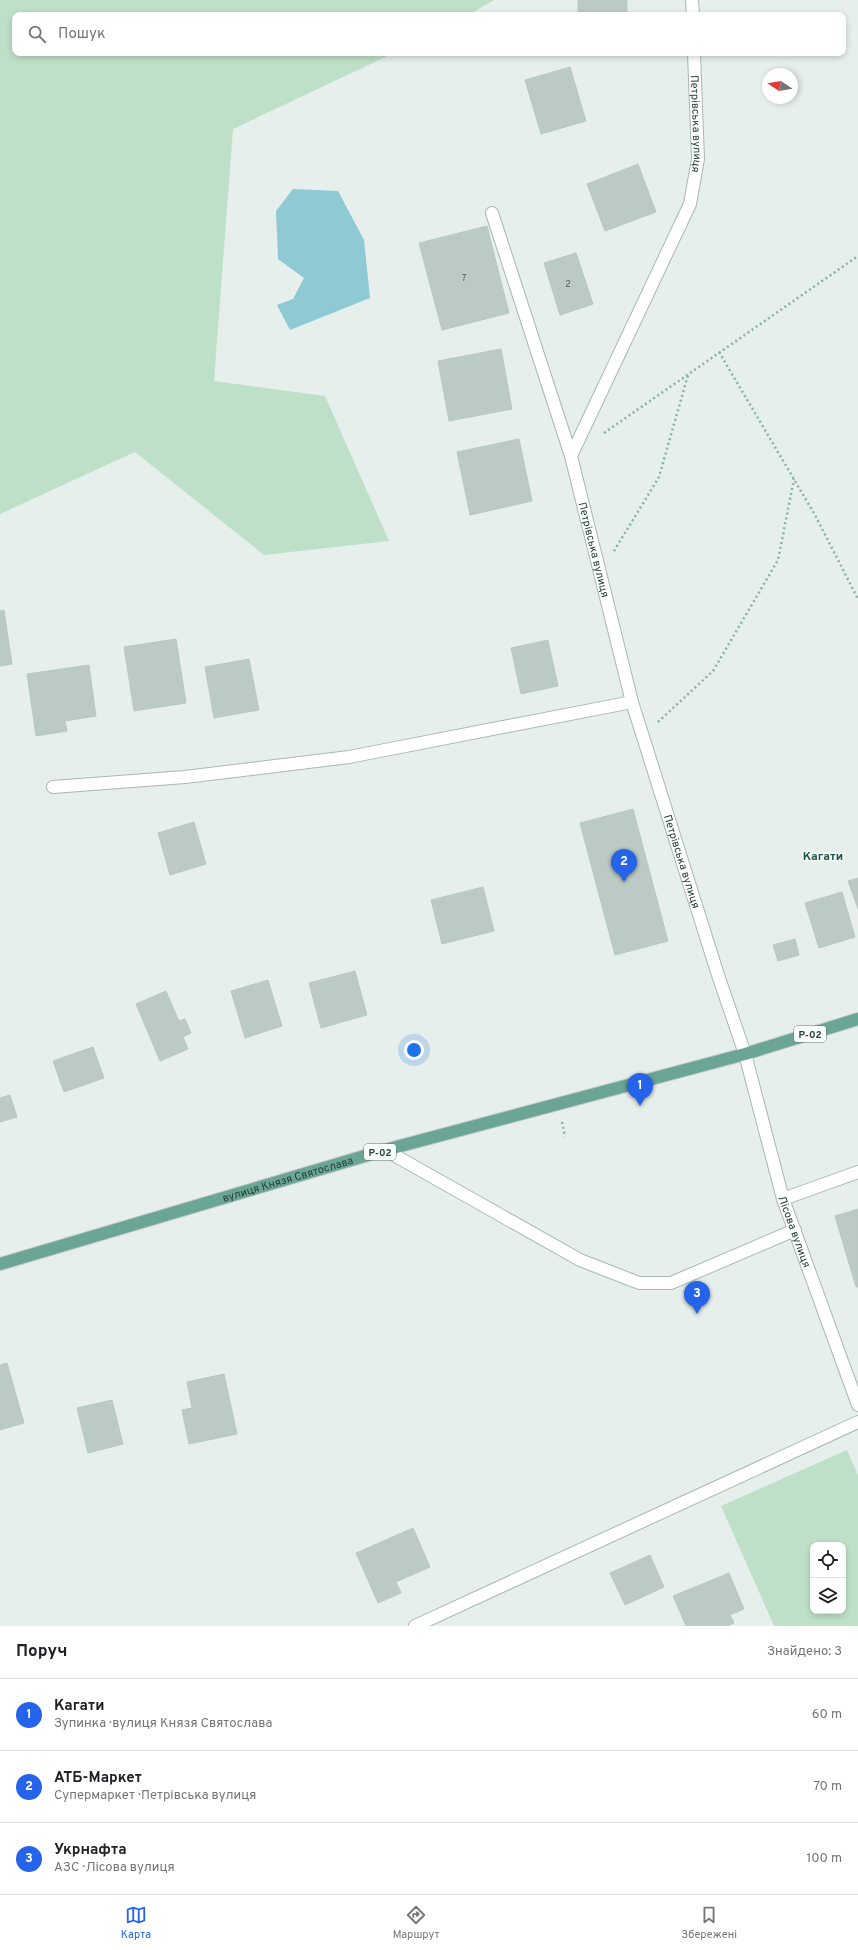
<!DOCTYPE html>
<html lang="uk">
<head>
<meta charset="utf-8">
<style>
  :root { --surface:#fff; --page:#f2f2f2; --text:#202124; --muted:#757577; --line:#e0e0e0; --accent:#2563eb }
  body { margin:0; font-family:Overpass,sans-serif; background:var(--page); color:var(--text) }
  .controls { position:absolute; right:12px; bottom:12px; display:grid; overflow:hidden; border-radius:8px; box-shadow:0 2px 6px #0003 }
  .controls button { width:36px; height:36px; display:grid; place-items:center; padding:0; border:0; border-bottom:1px solid var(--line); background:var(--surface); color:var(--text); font:20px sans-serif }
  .compass { position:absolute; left:762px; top:68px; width:36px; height:36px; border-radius:50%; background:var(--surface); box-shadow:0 2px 6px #0003; rotate:282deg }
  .you { position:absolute; left:414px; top:1050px; width:14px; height:14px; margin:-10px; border:3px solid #fff; border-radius:50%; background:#1a73e8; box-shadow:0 0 0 6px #1a73e833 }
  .badge { display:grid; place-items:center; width:26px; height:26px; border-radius:50%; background:var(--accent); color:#fff; font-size:13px; font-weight:700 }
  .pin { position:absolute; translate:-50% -33px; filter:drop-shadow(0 1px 2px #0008) }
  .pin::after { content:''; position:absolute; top:21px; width:14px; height:12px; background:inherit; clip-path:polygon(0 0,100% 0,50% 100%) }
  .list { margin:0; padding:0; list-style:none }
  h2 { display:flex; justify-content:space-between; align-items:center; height:52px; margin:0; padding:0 16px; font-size:17px }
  h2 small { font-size:13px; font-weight:400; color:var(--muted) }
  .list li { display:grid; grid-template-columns:26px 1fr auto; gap:12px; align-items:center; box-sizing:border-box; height:72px; padding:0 16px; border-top:1px solid var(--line) }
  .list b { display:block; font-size:15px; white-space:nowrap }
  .list p { margin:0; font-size:13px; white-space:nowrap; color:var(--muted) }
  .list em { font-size:13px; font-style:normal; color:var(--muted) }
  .icon { flex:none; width:22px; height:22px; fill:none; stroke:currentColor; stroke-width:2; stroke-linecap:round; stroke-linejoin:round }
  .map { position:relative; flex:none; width:858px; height:1626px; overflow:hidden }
  .search { position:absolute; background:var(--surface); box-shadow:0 2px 6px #0003; left:12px; right:12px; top:12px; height:44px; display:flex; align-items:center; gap:10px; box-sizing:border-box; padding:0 14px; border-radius:8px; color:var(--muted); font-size:15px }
  .sheet { height:268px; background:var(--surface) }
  nav { display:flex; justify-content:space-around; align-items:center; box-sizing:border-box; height:56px; border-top:1px solid var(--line); background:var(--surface); font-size:11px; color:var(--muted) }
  nav a { display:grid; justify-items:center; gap:2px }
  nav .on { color:var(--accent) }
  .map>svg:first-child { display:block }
  .green { fill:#bfe0c8; fill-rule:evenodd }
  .water { fill:#8ec9d4 }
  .building { fill:#bbcac4; stroke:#b8c9c2 }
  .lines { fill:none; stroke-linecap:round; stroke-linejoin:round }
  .lane-casing { stroke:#a8b8b2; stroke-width:14 }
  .street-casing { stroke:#a8b8b2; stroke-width:14 }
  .primary-casing { stroke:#c2cac8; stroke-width:14 }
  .path { stroke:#86b3a5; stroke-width:2.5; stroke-dasharray:2 3; stroke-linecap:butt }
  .lane { stroke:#fff; stroke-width:12 }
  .street { stroke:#fff; stroke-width:12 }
  .primary { stroke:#6aa596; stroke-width:12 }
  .labels { text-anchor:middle; stroke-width:3; stroke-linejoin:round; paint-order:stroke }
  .number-label { font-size:9px; fill:#4a645c }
  .shield { fill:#f7fbf9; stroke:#637a73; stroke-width:1 }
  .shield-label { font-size:10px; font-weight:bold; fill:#24423a }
  .street-label { font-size:11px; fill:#24423a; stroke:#f7fbf9 }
  .neighbourhood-label { font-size:12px; font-weight:bold; fill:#1f5548; stroke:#f7fbf9 }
</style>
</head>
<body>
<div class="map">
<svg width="858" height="1626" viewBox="0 0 858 1626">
  <rect width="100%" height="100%" fill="#e6efeb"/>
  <!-- green -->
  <g class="green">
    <polygon points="0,0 494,0 468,15 15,15 15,53 394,53 233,129 214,381 325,396 389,541 264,555 135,452 0,514"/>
    <path d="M847,1450L858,1475V1626H774L721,1506ZM813,1545H843V1611H813Z"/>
  </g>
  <!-- water -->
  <polygon class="water" points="293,189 338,191 364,240 370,298 290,330 277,305 293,299 304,278 278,259 276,211"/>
  <!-- building -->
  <g class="building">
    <rect x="578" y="0" width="49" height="15"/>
    <polygon points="570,67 586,121 541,134 525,80"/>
    <polygon points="638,164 656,212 605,231 587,184"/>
    <polygon points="487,226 509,313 442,330 419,243"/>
    <polygon points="576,253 593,304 560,315 544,263"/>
    <polygon points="501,349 512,409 449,421 438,361"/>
    <polygon points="519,439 532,501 470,515 457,452"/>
    <polygon points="4,610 12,664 0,666 0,611"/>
    <polygon points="176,639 186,703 134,711 124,647"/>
    <polygon points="548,640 558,686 521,694 511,648"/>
    <polygon points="249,659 259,710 214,718 205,667"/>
    <polygon points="89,665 96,716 65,721 67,731 36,736 27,674"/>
    <polygon points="633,809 668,941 615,955 580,823"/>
    <polygon points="194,822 206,864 170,875 158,833"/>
    <polygon points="858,878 858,909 848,881"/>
    <polygon points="483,887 494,931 442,944 431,900"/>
    <polygon points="842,892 855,937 819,948 805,903"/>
    <polygon points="795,939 799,955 778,961 773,945"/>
    <polygon points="355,971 367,1015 321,1028 309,983"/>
    <polygon points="268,980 282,1026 245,1038 231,991"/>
    <polygon points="166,991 179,1021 185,1019 191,1033 183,1037 188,1049 160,1061 136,1004"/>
    <polygon points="93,1047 104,1078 64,1092 53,1061"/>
    <polygon points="10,1095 17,1117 0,1122 0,1098"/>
    <polygon points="858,1209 858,1287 856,1287 835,1216"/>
    <polygon points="7,1363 24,1423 0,1430 0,1365"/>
    <polygon points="224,1374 237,1434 189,1444 182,1410 192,1408 187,1382"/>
    <polygon points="112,1400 123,1444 88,1453 77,1408"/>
    <polygon points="413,1528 430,1567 396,1582 401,1593 378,1603 356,1553"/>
    <polygon points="650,1555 664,1587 625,1605 610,1573"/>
    <polygon points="729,1573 744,1609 730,1615 734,1623 727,1626 686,1626 673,1596"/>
  </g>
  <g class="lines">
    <defs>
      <g id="lane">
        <polyline points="492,213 571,456"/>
        <polyline points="385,1150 580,1260 639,1283 671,1283 795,1230"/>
        <polyline points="783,1199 858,1172"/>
      </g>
      <g id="street">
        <polyline points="692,0 693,15"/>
        <path id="s1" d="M694,53L698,159L690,204L571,456L632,702L718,975L745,1054L783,1199L858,1405"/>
        <polyline points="53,787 185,777 349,757 632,702"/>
        <polyline points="415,1626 858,1422"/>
      </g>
      <g id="primary">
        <path id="s2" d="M0,1264L385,1150L745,1054L858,1019"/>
      </g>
    </defs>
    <!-- lane casing -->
    <use href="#lane" class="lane-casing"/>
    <!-- street casing -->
    <use href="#street" class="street-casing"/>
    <!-- primary casing -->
    <use href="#primary" class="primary-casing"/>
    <!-- path -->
    <g class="path">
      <polyline points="719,352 815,515 858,599"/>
      <polyline points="604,433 858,256"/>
      <polyline points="614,551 659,477 688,375"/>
      <polyline points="658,722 713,671 778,560 794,479"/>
      <polyline points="562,1122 565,1137"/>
    </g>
    <!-- lane -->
    <use href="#lane" class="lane"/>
    <!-- street -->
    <use href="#street" class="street"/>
    <!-- primary -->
    <use href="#primary" class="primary"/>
  </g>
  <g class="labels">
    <!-- number labels -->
    <g class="number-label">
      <text x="464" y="281">7</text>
      <text x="568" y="287">2</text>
    </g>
    <!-- shield labels -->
    <g class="shield">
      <rect x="794" y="1026" width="32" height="16" rx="3"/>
      <rect x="364" y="1144" width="32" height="16" rx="3"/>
    </g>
    <g class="shield-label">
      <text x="810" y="1038">Р-02</text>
      <text x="380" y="1156">Р-02</text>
    </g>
    <!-- street labels -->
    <g class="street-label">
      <text dy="4" stroke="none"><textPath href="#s1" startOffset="71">Петрівська вулиця</textPath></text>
      <text dy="4" stroke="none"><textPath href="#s1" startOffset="527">Петрівська вулиця</textPath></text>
      <text dy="4" stroke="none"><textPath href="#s1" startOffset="851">Петрівська вулиця</textPath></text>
      <text dy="4" stroke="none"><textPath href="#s2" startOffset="300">вулиця Князя Святослава</textPath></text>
      <text dy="4" stroke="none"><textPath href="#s1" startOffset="1238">Лісова вулиця</textPath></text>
    </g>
    <!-- neighbourhood labels -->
    <g class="neighbourhood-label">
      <text x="823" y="860">Кагати</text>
    </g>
  </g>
</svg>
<div class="controls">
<button><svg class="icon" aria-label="locate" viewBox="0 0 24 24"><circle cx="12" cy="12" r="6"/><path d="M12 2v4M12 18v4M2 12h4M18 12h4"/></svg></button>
<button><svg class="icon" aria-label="layers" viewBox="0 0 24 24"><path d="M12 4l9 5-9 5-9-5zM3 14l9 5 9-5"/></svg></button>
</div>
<svg class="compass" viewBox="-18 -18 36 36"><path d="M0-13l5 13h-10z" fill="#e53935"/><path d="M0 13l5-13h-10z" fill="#757577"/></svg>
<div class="you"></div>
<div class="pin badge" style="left:640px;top:1106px">1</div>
<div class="pin badge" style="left:624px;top:882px">2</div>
<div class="pin badge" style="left:697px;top:1314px">3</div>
<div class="search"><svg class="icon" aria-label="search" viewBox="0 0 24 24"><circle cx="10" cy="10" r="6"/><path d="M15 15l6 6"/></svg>Пошук</div>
</div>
<section class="sheet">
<h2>Поруч<small>Знайдено: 3</small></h2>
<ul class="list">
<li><span class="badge">1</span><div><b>Кагати</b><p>Зупинка · вулиця Князя Святослава</p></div><em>60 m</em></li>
<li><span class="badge">2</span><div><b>АТБ-Маркет</b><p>Супермаркет · Петрівська вулиця</p></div><em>70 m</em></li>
<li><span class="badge">3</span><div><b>Укрнафта</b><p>АЗС · Лісова вулиця</p></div><em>100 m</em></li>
</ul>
</section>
<nav>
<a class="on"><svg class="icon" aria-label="map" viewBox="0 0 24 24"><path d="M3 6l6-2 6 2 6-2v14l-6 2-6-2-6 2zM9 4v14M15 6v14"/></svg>Карта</a>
<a><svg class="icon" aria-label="directions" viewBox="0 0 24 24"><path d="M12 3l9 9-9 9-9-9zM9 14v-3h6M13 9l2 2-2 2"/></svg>Маршрут</a>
<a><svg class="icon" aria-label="saved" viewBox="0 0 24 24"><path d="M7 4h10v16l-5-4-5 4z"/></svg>Збережені</a>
</nav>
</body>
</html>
